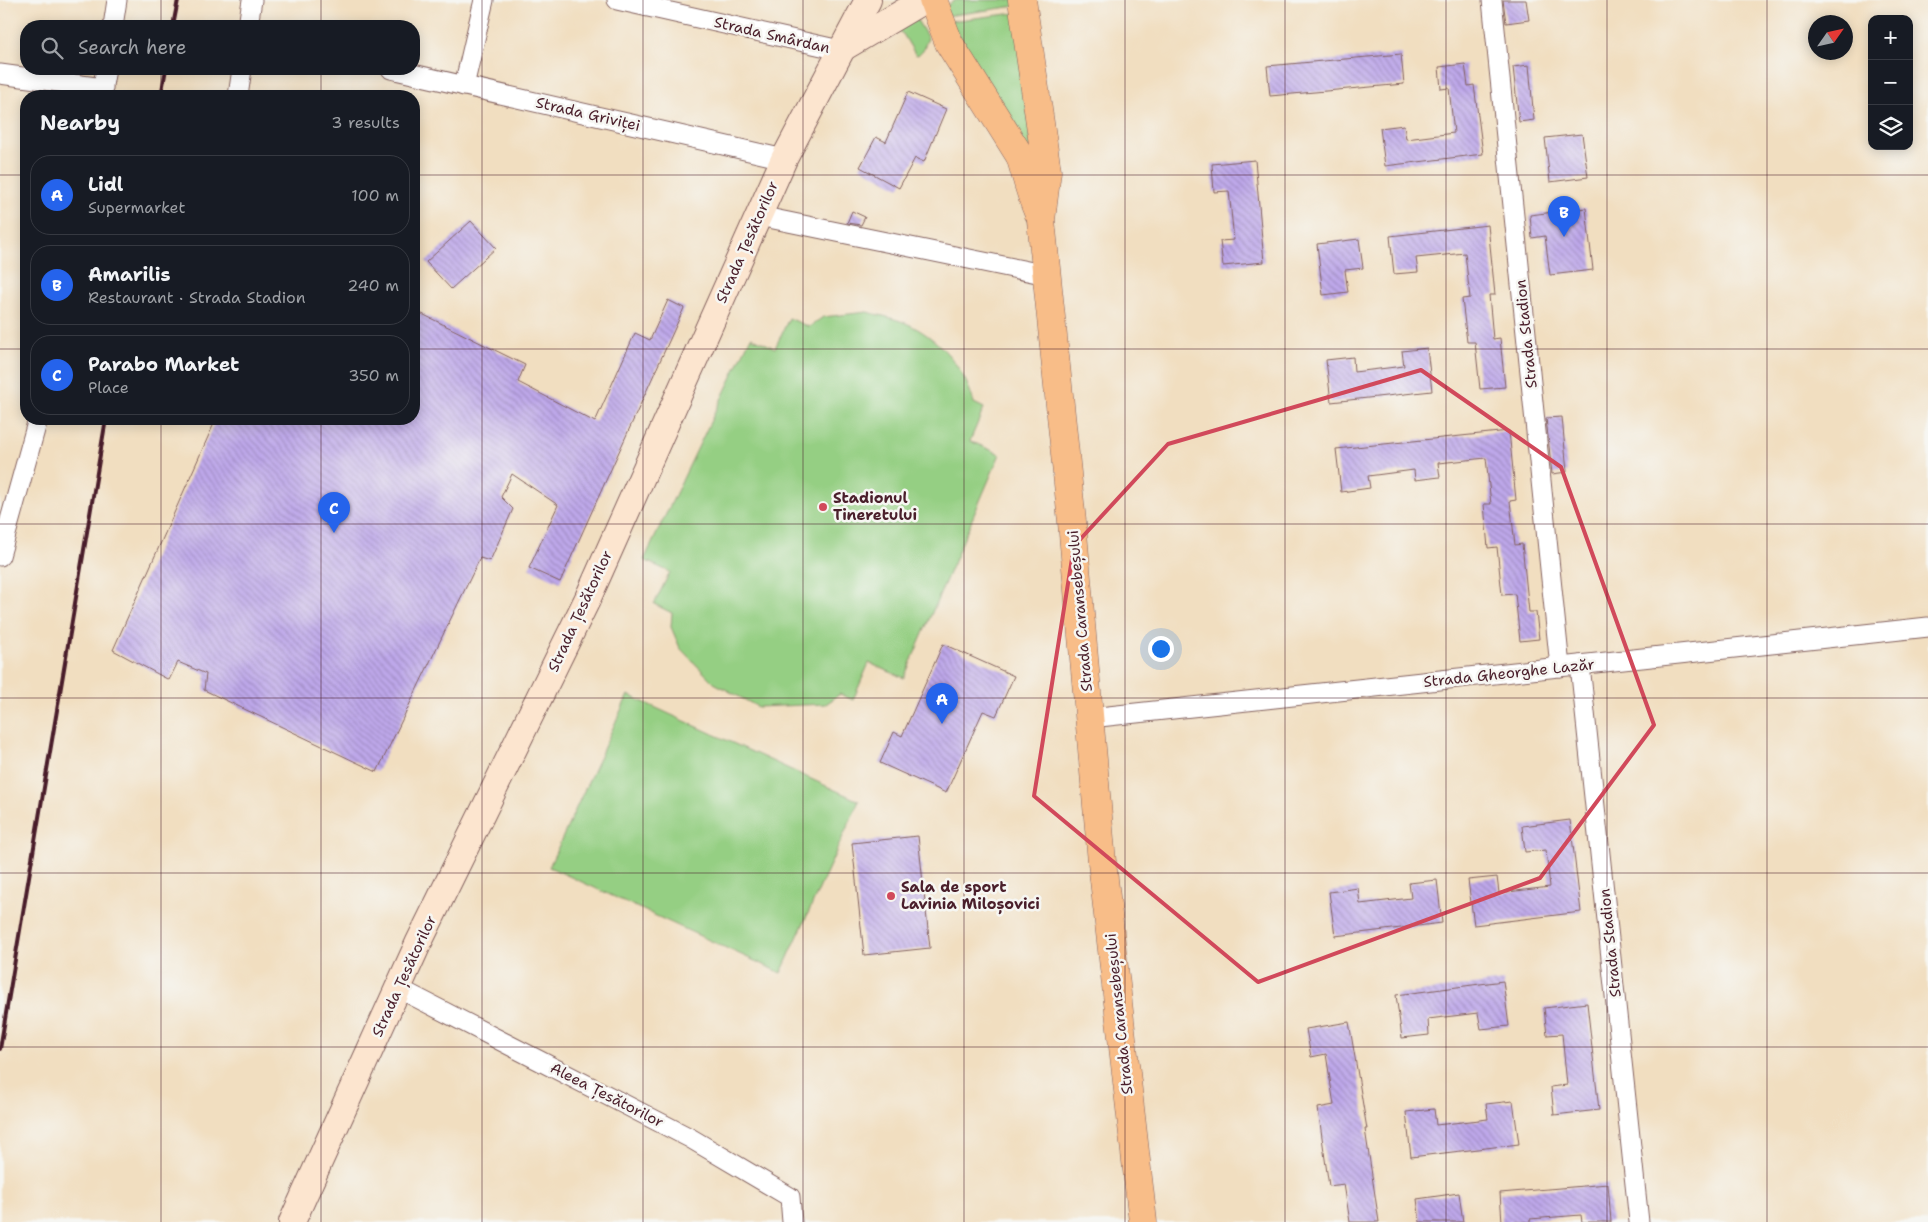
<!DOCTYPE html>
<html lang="en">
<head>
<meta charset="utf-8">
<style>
  :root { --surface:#171b24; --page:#242831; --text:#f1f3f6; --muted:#9ea1a6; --line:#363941; --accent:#2563eb }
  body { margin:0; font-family:"Shantell Sans",sans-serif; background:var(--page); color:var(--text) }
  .controls { position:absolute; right:15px; top:15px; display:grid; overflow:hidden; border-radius:10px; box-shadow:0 2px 12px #0003 }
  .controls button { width:45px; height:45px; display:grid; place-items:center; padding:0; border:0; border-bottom:1px solid var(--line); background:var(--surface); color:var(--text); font:25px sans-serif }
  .compass { position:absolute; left:1808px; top:15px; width:45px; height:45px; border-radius:50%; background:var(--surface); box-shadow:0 2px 12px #0003; rotate:56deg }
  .you { position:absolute; left:1160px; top:648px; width:18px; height:18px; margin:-12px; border:4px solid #fff; border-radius:50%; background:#1a73e8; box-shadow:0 0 0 8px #1a73e833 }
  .badge { display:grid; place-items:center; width:32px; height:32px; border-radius:50%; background:var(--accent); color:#fff; font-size:16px; font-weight:700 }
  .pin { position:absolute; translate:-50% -41px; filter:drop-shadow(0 1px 2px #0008) }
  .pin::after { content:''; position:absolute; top:26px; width:18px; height:15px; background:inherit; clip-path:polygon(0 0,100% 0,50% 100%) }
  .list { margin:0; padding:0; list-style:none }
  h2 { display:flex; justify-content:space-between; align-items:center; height:65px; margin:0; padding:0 20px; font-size:21px }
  h2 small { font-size:16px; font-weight:400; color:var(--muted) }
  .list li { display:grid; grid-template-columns:32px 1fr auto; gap:15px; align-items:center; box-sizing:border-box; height:80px; margin:0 10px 10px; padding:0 10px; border:1px solid var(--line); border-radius:20px }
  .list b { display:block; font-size:19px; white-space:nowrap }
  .list p { margin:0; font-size:16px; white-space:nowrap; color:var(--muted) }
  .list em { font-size:16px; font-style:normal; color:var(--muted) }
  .icon { flex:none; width:28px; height:28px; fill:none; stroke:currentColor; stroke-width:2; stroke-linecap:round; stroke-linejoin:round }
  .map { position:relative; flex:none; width:1928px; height:1222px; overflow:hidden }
  .search { position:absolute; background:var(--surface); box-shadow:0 2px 12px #0003; left:20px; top:20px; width:400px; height:55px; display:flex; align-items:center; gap:12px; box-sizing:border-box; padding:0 18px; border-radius:20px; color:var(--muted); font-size:19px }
  .panel { position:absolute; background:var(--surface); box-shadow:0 2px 12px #0003; left:20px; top:90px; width:400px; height:335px; border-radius:20px }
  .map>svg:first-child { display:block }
  .grass { fill:#95cf83; stroke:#707757 }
  .building { fill:url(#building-back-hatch) }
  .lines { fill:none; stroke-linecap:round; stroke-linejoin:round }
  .street-casing { stroke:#84625f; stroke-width:21 }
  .secondary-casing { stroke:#84625f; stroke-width:28 }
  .primary-casing { stroke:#84625f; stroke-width:29 }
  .street { stroke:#fff; stroke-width:19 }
  .secondary { stroke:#fce5cf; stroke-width:26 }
  .primary { stroke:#f8bd88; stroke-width:28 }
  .rail { stroke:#4a1f2b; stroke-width:4 }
  .marked { fill:none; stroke:#d1495b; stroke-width:4; stroke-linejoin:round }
  .grid { fill:none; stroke:#4a1f2b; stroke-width:1; stroke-opacity:0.55 }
  .poi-dot { fill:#d1495b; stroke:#f6f6f2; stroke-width:2 }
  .labels { text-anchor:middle; stroke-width:5; stroke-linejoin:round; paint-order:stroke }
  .street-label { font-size:15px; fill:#4a1f2b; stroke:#f6f6f2 }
  .poi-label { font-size:15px; font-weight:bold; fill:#4a1f2b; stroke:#f6f6f2; text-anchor:start }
</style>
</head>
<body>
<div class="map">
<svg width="1928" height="1222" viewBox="0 0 1928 1222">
  <defs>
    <pattern id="building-back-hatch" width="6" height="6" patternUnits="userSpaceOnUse" patternTransform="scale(1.25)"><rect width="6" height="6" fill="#bea8ea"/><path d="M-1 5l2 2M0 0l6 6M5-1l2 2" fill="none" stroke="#9c88be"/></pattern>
  </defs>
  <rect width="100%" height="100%" fill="#f6f6f2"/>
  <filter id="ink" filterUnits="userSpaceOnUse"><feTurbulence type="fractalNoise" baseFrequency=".02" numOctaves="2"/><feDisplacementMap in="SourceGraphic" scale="10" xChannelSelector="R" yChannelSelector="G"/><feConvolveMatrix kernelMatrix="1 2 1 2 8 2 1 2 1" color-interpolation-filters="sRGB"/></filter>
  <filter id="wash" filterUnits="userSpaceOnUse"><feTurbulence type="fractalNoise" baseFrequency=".0096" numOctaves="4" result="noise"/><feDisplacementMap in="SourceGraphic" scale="20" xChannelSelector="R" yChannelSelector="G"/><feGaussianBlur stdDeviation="1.12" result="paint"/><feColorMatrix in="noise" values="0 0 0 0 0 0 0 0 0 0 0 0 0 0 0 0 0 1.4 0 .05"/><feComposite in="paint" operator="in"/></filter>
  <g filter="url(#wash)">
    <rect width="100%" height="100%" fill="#f1dec0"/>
    <!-- grass -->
    <g class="grass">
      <polygon points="956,0 1015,0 1016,6 946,16 944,7"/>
      <polygon points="1016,13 1034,162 950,21"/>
      <polygon points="915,17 928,38 923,50 918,55 915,54 903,34 895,29"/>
      <path d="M867,312C882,316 899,319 912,326C943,342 965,370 974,403L984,408L970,441L1000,454L904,678L869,663L853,700L840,694L826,704L758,707L714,683L680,648L671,627L672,613L654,604L670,572L644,560L751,337L775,348L789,318L809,327L823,317Z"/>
      <polygon points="628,695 859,801 781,973 549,867"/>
    </g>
    <g id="blocks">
      <!-- building -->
      <g class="building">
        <polygon points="1503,0 1526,0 1529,20 1506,23"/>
        <polygon points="1401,54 1404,84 1270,96 1267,66"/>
        <polygon points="1465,64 1468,86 1474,85 1483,154 1385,166 1380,128 1404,125 1406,139 1454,133 1449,88 1441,89 1439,67"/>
        <polygon points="1529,65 1534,120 1519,122 1513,67"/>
        <polygon points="908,92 946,109 924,162 915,158 899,188 860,167 876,137 886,142"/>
        <polygon points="1582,134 1588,177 1550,182 1545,138"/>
        <polygon points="1255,160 1264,262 1223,266 1220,241 1234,240 1229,191 1214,192 1212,164"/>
        <polygon points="1586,208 1593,270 1550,275 1545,236 1532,238 1530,215"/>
        <polygon points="852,211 865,217 861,225 847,223"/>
        <polygon points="471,221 496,248 451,289 426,262"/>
        <polygon points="1488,225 1495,295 1489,295 1493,339 1500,338 1505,387 1480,389 1475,342 1467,342 1462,299 1470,298 1465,253 1416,258 1418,272 1394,274 1390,236"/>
        <polygon points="1359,239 1363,268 1345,270 1348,292 1323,295 1317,244"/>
        <polygon points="668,300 684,308 560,582 529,568 558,505 512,474 501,497 513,509 490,561 480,558 377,772 204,690 206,674 178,662 169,680 113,650 216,419 414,419 414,310 525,365 518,382 595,422 635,333 650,340"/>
        <polygon points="1427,348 1432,391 1331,402 1326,360 1353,357 1354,372 1404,366 1402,351"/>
        <polygon points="1562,417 1567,472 1552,474 1546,418"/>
        <polygon points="1509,431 1516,500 1510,501 1515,545 1522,544 1529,612 1536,612 1539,639 1520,641 1515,594 1502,595 1497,547 1488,548 1484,504 1491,504 1486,458 1438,463 1440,477 1415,480 1414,470 1368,476 1370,488 1341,492 1336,449"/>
        <polygon points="943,644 1014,676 996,716 983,711 946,793 880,763 894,732 902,736"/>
        <polygon points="1570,820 1581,912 1474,925 1468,880 1497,877 1499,893 1550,887 1546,850 1525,852 1522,826"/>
        <polygon points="918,836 930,948 864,955 852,843"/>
        <polygon points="1437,880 1442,923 1335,936 1329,892 1358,888 1360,904 1411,898 1409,883"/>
        <polygon points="1503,981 1509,1026 1481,1029 1478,1013 1428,1019 1429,1035 1402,1038 1396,995"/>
        <polygon points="1587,1003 1599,1110 1554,1115 1551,1087 1567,1085 1562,1034 1547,1035 1544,1008"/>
        <polygon points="1349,1022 1367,1129 1365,1129 1379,1222 1350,1222 1344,1184 1329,1186 1325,1159 1318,1108 1334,1105 1326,1054 1311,1057 1306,1029"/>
        <polygon points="1513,1101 1519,1144 1411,1157 1406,1112 1434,1109 1436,1125 1488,1119 1486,1104"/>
        <polygon points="1608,1184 1611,1222 1582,1222 1581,1215 1530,1219 1530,1222 1502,1222 1500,1193"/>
        <polygon points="1459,1193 1463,1222 1420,1222 1417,1199"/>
      </g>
    </g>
  </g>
  <g filter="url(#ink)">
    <use href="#blocks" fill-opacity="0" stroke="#84625f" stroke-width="1"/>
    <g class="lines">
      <defs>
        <g id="street">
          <polyline points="617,0 840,50"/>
          <polyline points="1492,0 1560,667"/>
          <polyline points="113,26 117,0"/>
          <polyline points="248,26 252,0"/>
          <polyline points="391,69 784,159"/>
          <polyline points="0,74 103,88"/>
          <polyline points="464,86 484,0"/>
          <polyline points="101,96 106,69"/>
          <polyline points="238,96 242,69"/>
          <polyline points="759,216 1047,275"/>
          <polyline points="0,556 38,419"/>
          <polyline points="1580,665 1639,1222"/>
          <polyline points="1090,718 1928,627"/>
          <polyline points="398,988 690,1138 790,1197 792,1222"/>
        </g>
        <g id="secondary">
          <polyline points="841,49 924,0"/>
          <polyline points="292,1222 418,944 587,600 784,159 868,0"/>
        </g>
        <g id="primary">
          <path d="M933,0L949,43L1020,156C1026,175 1030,194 1038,212"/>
          <polyline points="1022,0 1047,171 1041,220 1072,522 1102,862 1143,1222"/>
        </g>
      </defs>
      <!-- street casing -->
      <use href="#street" class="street-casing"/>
      <!-- secondary casing -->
      <use href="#secondary" class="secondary-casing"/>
      <!-- primary casing -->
      <use href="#primary" class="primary-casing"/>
      <!-- street -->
      <use href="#street" class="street"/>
      <!-- secondary -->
      <use href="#secondary" class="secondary"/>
      <!-- primary -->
      <use href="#primary" class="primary"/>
      <!-- rail -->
      <g class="rail">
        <polyline points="173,26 178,0"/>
        <polyline points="161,96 166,69"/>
        <polyline points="0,1049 106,419"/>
      </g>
    </g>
  </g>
  <!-- marked area -->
  <path class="marked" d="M1421,370L1561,467L1654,725L1540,878L1258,982L1034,796L1074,546L1168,444Z"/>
  <!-- grid -->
  <path class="grid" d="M161,0V26M321,0V26M482,0V1222M643,0V1222M803,0V1222M964,0V1222M1125,0V1222M1285,0V1222M1446,0V1222M1607,0V1222M1767,0V1222M161,69V96M321,69V96M0,175H26M414,175H1928M0,349H26M414,349H1928M161,419V1222M321,419V1222M0,524H1928M0,698H1928M0,873H1928M0,1047H1928"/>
  <!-- markers -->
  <g class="poi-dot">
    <circle cx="823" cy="507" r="5"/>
    <circle cx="891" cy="896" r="5"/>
  </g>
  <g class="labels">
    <!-- street labels -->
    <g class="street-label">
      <text transform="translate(772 35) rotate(13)" y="5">Strada Smârdan</text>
      <text transform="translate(588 114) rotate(13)" y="5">Strada Griviței</text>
      <text transform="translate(747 242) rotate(-66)" y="5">Strada Țesătorilor</text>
      <text transform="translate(1526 334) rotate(-96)" y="5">Strada Stadion</text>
      <text transform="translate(580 611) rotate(-65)" y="5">Strada Țesătorilor</text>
      <text transform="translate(1080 611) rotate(-95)" y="5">Strada Caransebeșului</text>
      <text transform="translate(1509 673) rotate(-6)" y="5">Strada Gheorghe Lazăr</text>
      <text transform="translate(1610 943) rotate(-96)" y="5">Strada Stadion</text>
      <text transform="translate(404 976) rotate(-65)" y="5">Strada Țesătorilor</text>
      <text transform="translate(1119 1014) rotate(-96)" y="5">Strada Caransebeșului</text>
      <text transform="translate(607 1095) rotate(27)" y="5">Aleea Țesătorilor</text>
    </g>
    <!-- poi labels -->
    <g class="poi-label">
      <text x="833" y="503">Stadionul<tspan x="833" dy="17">Tineretului</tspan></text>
      <text x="901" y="892">Sala de sport<tspan x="901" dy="17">Lavinia Miloșovici</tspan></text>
    </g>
  </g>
</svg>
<div class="controls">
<button>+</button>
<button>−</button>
<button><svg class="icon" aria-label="layers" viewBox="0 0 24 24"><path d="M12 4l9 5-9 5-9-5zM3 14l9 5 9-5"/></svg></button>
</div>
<svg class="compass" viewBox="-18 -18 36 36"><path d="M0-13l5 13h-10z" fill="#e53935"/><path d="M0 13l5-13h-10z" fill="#9ea1a6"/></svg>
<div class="you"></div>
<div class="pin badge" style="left:942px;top:724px">A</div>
<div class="pin badge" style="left:1564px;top:237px">B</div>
<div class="pin badge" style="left:334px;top:533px">C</div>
<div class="search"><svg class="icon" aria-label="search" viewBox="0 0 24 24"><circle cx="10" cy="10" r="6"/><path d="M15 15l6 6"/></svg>Search here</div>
<section class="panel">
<h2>Nearby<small>3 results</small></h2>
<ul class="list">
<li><span class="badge">A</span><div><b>Lidl</b><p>Supermarket</p></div><em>100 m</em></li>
<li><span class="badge">B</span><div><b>Amarilis</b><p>Restaurant · Strada Stadion</p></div><em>240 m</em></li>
<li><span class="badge">C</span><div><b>Parabo Market</b><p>Place</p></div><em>350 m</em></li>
</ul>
</section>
</div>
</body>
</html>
